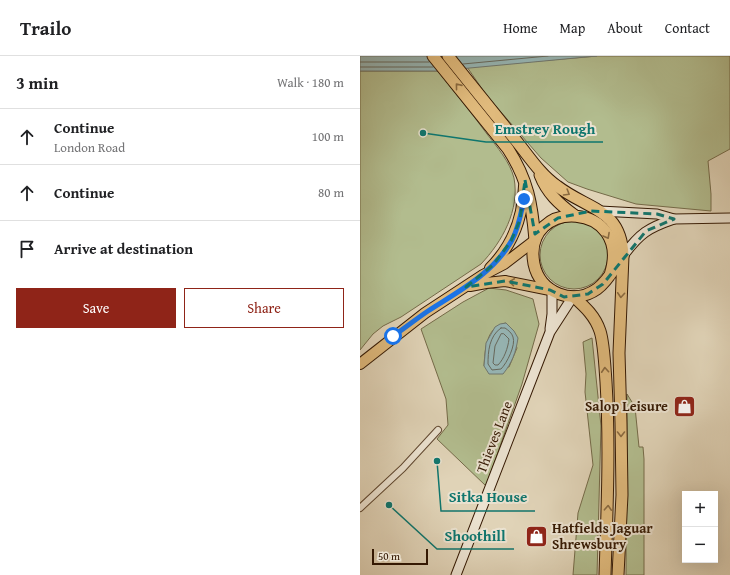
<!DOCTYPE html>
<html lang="en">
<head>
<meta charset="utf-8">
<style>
  :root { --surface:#fff; --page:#f6f6f6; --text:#202124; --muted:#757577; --line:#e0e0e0; --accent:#8f2418 }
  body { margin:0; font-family:"Gentium Book Plus",serif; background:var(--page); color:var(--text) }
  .controls { position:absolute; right:12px; bottom:12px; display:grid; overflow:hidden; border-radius:0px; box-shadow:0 4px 16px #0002 }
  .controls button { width:36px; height:36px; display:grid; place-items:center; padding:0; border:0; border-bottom:1px solid var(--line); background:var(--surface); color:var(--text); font:20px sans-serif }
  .scale { position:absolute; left:12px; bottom:10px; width:56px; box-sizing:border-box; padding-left:4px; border:2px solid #351903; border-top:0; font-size:11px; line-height:14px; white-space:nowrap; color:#351903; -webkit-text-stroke:3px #ebe2d0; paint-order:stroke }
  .stop { position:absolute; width:12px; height:12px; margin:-9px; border:3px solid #1a73e8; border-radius:50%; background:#fff }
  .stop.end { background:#1a73e8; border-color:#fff; box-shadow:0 1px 4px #0008 }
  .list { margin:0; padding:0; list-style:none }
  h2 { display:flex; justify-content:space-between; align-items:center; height:52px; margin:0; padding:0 16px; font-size:17px }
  h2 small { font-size:13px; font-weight:400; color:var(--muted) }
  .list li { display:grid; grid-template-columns:26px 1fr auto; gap:12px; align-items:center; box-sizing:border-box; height:56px; padding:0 16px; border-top:1px solid var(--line) }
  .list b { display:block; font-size:15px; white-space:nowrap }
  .list p { margin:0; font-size:13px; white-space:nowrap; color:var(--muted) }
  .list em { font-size:13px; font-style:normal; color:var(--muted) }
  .actions { display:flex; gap:8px; padding:12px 16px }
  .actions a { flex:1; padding:9px 0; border:1px solid var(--accent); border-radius:0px; text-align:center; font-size:14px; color:var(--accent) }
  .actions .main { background:var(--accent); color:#fff }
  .icon { flex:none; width:22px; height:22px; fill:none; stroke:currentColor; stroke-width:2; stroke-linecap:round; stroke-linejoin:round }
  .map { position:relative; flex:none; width:370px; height:519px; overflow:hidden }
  header { display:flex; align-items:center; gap:24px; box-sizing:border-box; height:56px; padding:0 20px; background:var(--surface); border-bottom:1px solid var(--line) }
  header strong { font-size:19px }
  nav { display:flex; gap:22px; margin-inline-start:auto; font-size:14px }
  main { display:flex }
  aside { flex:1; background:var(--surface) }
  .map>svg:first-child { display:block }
  .green { fill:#b2bc8e; stroke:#746a48; fill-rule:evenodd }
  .water { fill:#96b6b6; stroke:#6f776e }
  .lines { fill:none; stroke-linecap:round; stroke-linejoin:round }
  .shore { stroke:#66685c; stroke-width:1 }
  .street-casing { stroke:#604830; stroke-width:8 }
  .secondary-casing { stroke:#351903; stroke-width:11 }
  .primary-casing { stroke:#351903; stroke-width:12 }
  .highway-casing { stroke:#351903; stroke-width:13 }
  .street { stroke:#ebe2d0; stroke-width:6 }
  .secondary { stroke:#ebe2d0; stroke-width:9 }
  .primary { stroke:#e0ba7c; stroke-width:10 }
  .highway { stroke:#e0ba7c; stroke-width:11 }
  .oneway { stroke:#8a6a40 }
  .route { stroke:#1a73e8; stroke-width:5 }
  .marked { fill:none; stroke:#0f766e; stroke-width:3; stroke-dasharray:8 5; stroke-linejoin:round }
  .labels { text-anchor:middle; stroke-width:4; stroke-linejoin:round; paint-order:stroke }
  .poi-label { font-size:14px; font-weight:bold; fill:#351903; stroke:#ebe2d0; text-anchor:end }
  .street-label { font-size:14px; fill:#351903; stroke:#ebe2d0 }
  .leader { fill:none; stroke:#0f766e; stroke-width:1.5 }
  .callout-dot { fill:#0f766e; stroke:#ebe2d0; stroke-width:1.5 }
  .callout-label { font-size:15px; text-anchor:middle; font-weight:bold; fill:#0f766e; stroke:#ebe2d0; stroke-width:4; stroke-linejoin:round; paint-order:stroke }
</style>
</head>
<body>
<header>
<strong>Trailo</strong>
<nav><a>Home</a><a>Map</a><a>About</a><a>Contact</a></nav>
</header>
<main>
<aside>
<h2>3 min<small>Walk · 180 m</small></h2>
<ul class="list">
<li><svg class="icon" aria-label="ahead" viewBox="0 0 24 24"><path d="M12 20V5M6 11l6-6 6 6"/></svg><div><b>Continue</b><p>London Road</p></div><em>100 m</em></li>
<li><svg class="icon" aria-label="ahead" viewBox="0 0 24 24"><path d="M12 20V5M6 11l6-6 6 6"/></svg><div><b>Continue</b></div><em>80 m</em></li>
<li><svg class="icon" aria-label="arrive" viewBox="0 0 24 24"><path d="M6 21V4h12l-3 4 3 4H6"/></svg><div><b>Arrive at destination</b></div></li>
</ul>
<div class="actions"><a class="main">Save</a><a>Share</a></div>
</aside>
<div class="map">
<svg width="370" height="519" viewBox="0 0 370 519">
  <rect width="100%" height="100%" fill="#e0d3b7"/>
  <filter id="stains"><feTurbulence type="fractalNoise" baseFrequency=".005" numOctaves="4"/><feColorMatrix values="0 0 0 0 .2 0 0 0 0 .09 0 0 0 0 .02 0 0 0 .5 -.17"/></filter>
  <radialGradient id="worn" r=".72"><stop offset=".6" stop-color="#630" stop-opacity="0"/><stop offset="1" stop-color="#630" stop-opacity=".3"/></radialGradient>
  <!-- green -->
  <g class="green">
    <polygon points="237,0 370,0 370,93 348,105 351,138 351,155 276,148 227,133 208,126 181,102 127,40 107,11"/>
    <path d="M0,15H78C94,36 111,56 127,78C137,91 150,106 154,122C160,154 142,186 121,208L41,261L23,270L13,278L0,294Z"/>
    <circle cx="214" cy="199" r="34"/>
    <path d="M129,232L146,234L173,243L179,268L162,328L126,430L77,383L88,369L86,343L61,273L103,246ZM146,267L157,292L149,311L124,310C125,294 126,270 146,267Z"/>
    <polygon points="232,282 241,370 237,519 213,519 218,457 233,409 225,336 226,318 223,286"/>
    <polygon points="267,338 275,351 279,391 283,391 284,403 284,519 266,519"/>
  </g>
  <!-- water -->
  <g class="water">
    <polygon points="0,0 237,0 78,15 0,15"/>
    <path d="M146,267L154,275L158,282C156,296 152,307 143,318H129L124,310L126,287L135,271L140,268Z"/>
  </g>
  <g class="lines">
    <!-- shore -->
    <g class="shore">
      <polyline points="0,6 69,6"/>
      <polyline points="103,8 188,0"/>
      <polyline points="0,11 73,11"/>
      <path d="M141,272H145C148,274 152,277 153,281C156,289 147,307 141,313L132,314L128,308C128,296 129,280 141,272Z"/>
      <path d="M144,278L149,283C148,292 144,303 138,309H135L133,307L135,290L141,278Z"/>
    </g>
    <defs>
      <polyline id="street" points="0,452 43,412 78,374"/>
      <g id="secondary">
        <polyline points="240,155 297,158 314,163 370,162"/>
        <path d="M263,200C280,177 288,172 314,163"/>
        <polyline points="190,273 192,258 192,235"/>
        <polyline points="96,519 190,276 212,242"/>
      </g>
      <g id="primary">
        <path d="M130,212C153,189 163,162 164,130"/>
        <polyline points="110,230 126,227 145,225 190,234"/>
        <polyline points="0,308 65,257 123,219 144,208 174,185"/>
      </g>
      <g id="highway">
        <path d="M73,0L148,93C168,124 172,148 175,184"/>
        <path d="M88,0C111,29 135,58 158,87C170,102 181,119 197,130C228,154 261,152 263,200L259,297L261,367L262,439L258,519"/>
        <path d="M180,119C187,137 199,148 214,159"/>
        <path d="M250,219C274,145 161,140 174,208C180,237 213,250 237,233C248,225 255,211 263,200"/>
        <path d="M214,241C225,251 235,260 240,275C244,287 245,313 246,326C250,390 247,455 245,519"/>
      </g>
    </defs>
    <!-- street casing -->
    <use href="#street" class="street-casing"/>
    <!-- secondary casing -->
    <use href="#secondary" class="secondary-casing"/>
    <!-- primary casing -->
    <use href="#primary" class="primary-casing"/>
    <!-- highway casing -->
    <use href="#highway" class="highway-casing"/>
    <!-- street -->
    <use href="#street" class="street"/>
    <!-- secondary -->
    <use href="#secondary" class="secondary"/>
    <!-- primary -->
    <use href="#primary" class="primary"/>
    <!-- highway -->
    <use href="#highway" class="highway"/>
  </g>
  <!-- one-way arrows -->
  <defs><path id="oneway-chevron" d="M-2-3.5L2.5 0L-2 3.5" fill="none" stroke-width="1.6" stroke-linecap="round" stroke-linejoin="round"/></defs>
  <g class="oneway">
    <use href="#oneway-chevron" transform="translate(98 30) rotate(-129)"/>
    <use href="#oneway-chevron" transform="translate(207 137) rotate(31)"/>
    <use href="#oneway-chevron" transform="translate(247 180) rotate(61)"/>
    <use href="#oneway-chevron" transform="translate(152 226) rotate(-172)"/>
    <use href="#oneway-chevron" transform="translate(261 239) rotate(94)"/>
    <use href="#oneway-chevron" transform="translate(245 314) rotate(-94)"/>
    <use href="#oneway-chevron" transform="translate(261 378) rotate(90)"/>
    <use href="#oneway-chevron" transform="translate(248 452) rotate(-87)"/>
  </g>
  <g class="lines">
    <!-- route -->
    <path class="route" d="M33,280C45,272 56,263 68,255C99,235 134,217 152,184C159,171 161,157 164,143"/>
  </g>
  <!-- marked area -->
  <path class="marked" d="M165,124L175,178L198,162L231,155L297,158L314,163L286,175L243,228L228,238L204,241L190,234L145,225L106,231L133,209L151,185L160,164Z"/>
  <!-- icons -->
  <defs>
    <symbol id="shop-square" viewBox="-11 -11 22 22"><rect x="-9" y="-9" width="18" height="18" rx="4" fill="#8f2418" stroke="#ebe2d0"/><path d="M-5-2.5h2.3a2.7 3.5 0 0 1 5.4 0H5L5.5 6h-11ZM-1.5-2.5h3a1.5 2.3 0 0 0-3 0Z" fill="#fff"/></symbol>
  </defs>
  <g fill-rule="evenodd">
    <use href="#shop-square" x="312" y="338" width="25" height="25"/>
    <use href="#shop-square" x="164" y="468" width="25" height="25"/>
  </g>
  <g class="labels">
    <!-- poi labels -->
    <g class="poi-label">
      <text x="308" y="355">Salop Leisure</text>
      <text x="192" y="477" text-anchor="start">Hatfields Jaguar<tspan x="192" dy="16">Shrewsbury</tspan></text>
    </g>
    <!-- street labels -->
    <g class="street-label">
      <text transform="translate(134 381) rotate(-69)" y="5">Thieves Lane</text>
    </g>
  </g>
  <!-- callouts -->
  <path class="leader" d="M63 77L126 86H243M77 405L81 455H175M29 449L77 493H154"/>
  <g class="callout-dot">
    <circle cx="63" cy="77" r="4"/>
    <circle cx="77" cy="405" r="4"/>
    <circle cx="29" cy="449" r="4"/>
  </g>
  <g class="callout-label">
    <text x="185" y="78">Emstrey Rough</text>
    <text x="128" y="446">Sitka House</text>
    <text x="115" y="485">Shoothill</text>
  </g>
  <rect width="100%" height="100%" filter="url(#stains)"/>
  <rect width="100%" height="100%" fill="url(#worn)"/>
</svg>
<div class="controls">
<button>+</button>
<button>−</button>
</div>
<div class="scale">50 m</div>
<div class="stop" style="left:33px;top:280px"></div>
<div class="stop end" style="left:164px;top:143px"></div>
</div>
</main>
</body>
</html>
